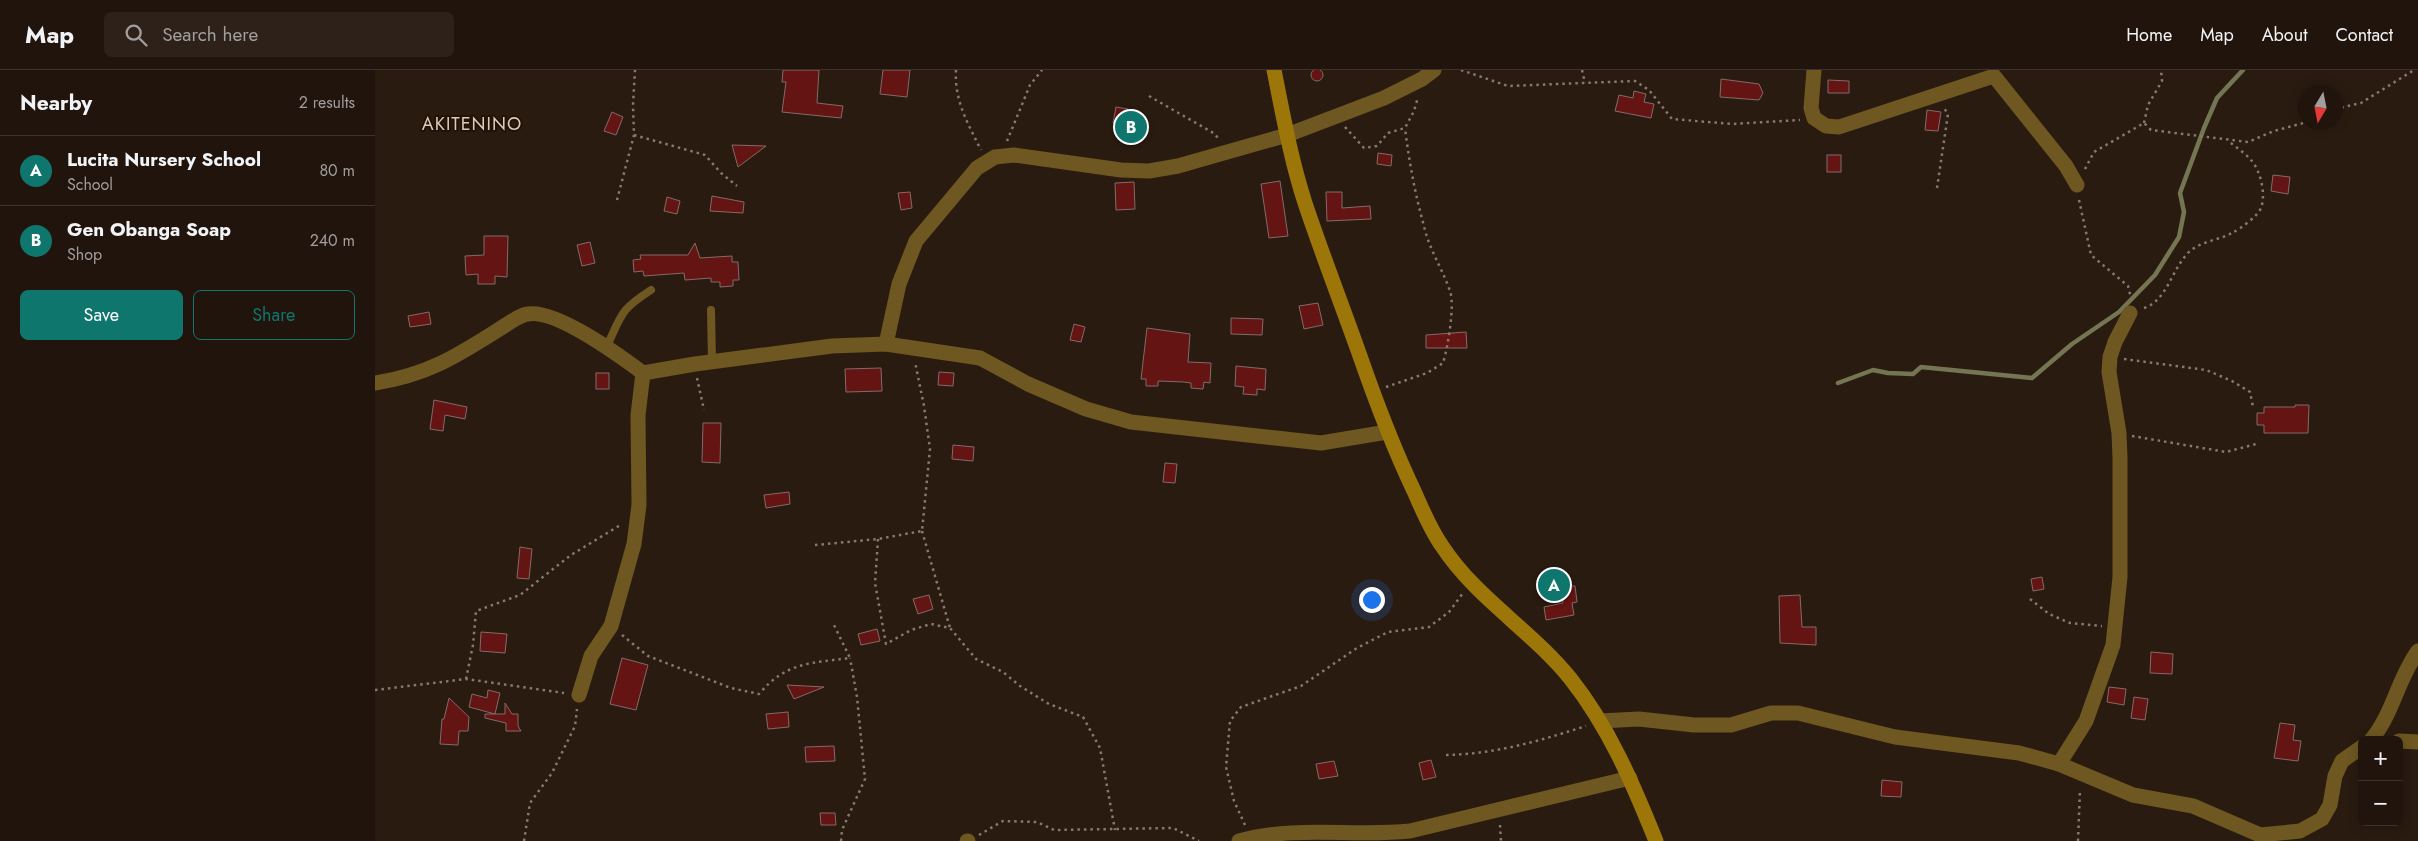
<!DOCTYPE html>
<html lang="en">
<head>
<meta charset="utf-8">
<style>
  :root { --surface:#20140c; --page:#2d211a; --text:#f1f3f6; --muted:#a29e9d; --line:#3d332d; --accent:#0f766e }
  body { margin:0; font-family:Jost,sans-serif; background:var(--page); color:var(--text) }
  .controls { position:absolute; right:15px; bottom:15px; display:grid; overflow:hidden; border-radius:8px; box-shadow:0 2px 12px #0003 }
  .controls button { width:45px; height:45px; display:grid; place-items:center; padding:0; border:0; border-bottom:1px solid var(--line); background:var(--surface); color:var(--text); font:25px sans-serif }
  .compass { position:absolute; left:1923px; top:15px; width:45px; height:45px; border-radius:50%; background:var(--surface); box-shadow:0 2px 12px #0003; rotate:190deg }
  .you { position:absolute; left:996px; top:529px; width:18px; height:18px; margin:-12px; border:4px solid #fff; border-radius:50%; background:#1a73e8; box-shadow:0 0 0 8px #1a73e833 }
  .badge { display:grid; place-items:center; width:32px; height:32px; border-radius:50%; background:var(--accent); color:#fff; font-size:16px; font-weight:700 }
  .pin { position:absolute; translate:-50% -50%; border:2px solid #fff; box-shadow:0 1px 5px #0006 }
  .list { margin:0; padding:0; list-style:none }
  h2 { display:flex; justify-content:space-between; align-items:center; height:65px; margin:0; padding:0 20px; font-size:21px }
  h2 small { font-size:16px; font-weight:400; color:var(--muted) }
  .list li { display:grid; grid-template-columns:32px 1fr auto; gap:15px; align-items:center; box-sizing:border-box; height:70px; padding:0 20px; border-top:1px solid var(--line) }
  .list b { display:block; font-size:19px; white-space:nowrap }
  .list p { margin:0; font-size:16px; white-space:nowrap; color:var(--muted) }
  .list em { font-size:16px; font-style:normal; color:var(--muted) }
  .actions { display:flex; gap:10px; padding:15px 20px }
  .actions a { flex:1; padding:11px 0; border:1px solid var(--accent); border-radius:8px; text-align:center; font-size:18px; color:var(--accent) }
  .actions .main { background:var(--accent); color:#fff }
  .icon { flex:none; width:28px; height:28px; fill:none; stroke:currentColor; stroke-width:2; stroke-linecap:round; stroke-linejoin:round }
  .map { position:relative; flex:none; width:2043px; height:771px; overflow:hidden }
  header { display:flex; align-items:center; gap:30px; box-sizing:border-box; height:70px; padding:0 25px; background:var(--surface); border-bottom:1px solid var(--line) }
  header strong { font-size:24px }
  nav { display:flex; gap:28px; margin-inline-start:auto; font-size:18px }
  .search { width:350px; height:45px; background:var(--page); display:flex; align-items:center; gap:12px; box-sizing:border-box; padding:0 18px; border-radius:8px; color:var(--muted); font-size:19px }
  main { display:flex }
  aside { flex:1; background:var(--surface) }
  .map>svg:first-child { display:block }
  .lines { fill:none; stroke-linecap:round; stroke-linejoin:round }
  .stream { stroke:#747552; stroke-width:4.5 }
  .building { fill:#641412; stroke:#836b68 }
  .path { stroke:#867970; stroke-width:2.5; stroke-dasharray:2.5 4; stroke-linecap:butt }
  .lane { stroke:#6e5720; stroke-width:8 }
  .street { stroke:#6e5720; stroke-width:15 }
  .secondary { stroke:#9c7609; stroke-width:15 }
  .labels { text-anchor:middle; stroke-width:4; stroke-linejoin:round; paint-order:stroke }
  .quarter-label { font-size:18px; letter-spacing:1px; fill:#ddc9ba; stroke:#201207 }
</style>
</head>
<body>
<header>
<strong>Map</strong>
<div class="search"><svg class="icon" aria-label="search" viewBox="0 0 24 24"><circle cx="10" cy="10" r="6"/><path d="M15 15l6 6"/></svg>Search here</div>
<nav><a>Home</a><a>Map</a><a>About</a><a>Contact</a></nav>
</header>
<main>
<aside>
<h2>Nearby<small>2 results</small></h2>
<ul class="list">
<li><span class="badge">A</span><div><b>Lucita Nursery School</b><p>School</p></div><em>80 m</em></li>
<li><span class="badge">B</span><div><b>Gen Obanga Soap</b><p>Shop</p></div><em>240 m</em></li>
</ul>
<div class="actions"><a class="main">Save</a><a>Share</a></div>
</aside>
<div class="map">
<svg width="2043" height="771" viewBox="0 0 2043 771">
  <rect width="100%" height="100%" fill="#2a1b10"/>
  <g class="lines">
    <!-- stream -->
    <polyline class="stream" points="1463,313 1498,300 1513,303 1538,304 1546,297 1657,308 1697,274 1744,242 1780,205 1804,167 1809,142 1805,123 1829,58 1842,28 1868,0"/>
  </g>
  <!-- building -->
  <g class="building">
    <circle cx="942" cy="5" r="6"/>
    <polygon points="408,0 444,0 442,33 468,36 466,48 407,42 411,12 407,12"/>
    <polygon points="508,0 535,0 532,27 505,24"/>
    <polygon points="1346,9 1384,14 1388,23 1384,30 1345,27"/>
    <polygon points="1453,10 1474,11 1474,23 1453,23"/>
    <polygon points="1259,21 1271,24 1269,32 1279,34 1276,48 1240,41 1244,25 1258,28"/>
    <polygon points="741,37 753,39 750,56 738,53"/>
    <polygon points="1552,40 1566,42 1563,61 1550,60"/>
    <polygon points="237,42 248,47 241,65 229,61"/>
    <polygon points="357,75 391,76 363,97"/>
    <polygon points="1003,83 1017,85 1016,96 1002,94"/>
    <rect x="1452" y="85" width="14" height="17"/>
    <polygon points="1898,105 1915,107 1913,124 1896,121"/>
    <polygon points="905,111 913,166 894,168 886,114"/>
    <polygon points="759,112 760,139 741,140 740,113"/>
    <polygon points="535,122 537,138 526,140 523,123"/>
    <polygon points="951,122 967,122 967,138 995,136 996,149 952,151"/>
    <polygon points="337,126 369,132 368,143 335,141"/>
    <polygon points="292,127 305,131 302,144 289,141"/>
    <polygon points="109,166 133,166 132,207 120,206 120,214 103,214 103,204 91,205 90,186 109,185"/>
    <polygon points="215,172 220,193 207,196 202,175"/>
    <polygon points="320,173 325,188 357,186 357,192 363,192 364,210 358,210 358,216 345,217 345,212 336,212 336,208 310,210 309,203 269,206 268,201 259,202 258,190 266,189 265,185 313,185"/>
    <polygon points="943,233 948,255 929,259 924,236"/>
    <polygon points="54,242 56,254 35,257 33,246"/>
    <polygon points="856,248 888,249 887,265 856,264"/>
    <polygon points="699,254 710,257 706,272 695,270"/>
    <polygon points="772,258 815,264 813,292 836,293 835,313 829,312 828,319 816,318 816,313 809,312 783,311 783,316 771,316 771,309 766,309"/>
    <polygon points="1091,262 1092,278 1051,278 1051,265"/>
    <polygon points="861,296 891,299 890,320 882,319 882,325 868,324 869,317 860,316"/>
    <polygon points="506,298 507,321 471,322 470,299"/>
    <polygon points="564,302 579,303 578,316 563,315"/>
    <rect x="221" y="303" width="13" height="16"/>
    <polygon points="59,330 92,337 90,349 70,345 68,361 55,359"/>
    <polygon points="1920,335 1934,335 1933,363 1889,363 1889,355 1882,355 1882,343 1889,343 1889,337 1920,337"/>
    <polygon points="328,353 346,353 345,393 327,392"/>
    <polygon points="578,375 599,377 598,391 577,389"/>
    <polygon points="790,393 802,394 800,413 788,412"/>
    <polygon points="414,422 415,434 391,438 389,425"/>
    <polygon points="145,477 157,479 154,509 142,508"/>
    <polygon points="1667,507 1669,519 1658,521 1656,509"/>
    <polygon points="1186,516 1200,516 1202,532 1197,533 1199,545 1171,550 1169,537 1188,533"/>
    <polygon points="554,525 558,539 543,544 538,529"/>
    <polygon points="1425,525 1427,557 1441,557 1441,575 1405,573 1404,526"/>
    <polygon points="502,559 505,571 486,575 483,564"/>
    <polygon points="106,562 132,564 130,583 105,581"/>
    <polygon points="1776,582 1798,584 1797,604 1775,603"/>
    <polygon points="247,588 273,595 261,640 235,634"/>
    <polygon points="412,615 449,617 419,629"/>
    <polygon points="1734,617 1751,619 1749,635 1732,632"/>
    <polygon points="113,620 125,623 120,644 94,637 97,624 112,628"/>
    <polygon points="1759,627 1773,629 1770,650 1756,648"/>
    <polygon points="74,628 94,647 93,661 84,661 83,675 65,674 67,649 69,649"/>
    <polygon points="130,633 137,644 143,644 143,656 146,661 131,661 131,653 110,648 110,644 130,644"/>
    <polygon points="413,642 414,657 393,659 391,644"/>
    <polygon points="1905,653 1920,655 1918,670 1926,671 1923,691 1899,688"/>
    <polygon points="459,676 460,691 431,692 430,677"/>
    <polygon points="1056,690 1061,707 1048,710 1044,693"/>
    <polygon points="959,691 963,706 944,709 941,694"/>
    <polygon points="1507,710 1527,712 1526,727 1506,726"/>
    <polygon points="445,743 460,743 461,755 446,755"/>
  </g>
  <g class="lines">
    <!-- path -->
    <g class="path">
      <path d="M581,0C579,30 593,54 606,80"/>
      <polyline points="1086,0 1133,16 1260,11 1274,20 1297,49 1357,54 1425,50"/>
      <polyline points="1207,0 1210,13"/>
      <polyline points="774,26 840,64 844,70"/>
      <polyline points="1960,39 1986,33 2039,0"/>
      <polyline points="1769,53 1773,35 1787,11 1786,0"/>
      <polyline points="970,57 989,78 1002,76 1013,63 1030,58 1039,41 1043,27"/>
      <polyline points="259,65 330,85 346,103 362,116"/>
      <polyline points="632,71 655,15 667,0"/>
      <polyline points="1710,99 1719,82 1769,53 1776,60 1873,72 1899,61 1932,52"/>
      <polyline points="1562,118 1573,44 1569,38"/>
      <polyline points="242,130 259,65 258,35 260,0"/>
      <polyline points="1704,130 1716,185 1753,216 1756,228"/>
      <path d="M1769,238C1793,230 1796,199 1815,181C1827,171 1844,170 1857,163C1865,159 1883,146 1886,138C1891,125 1886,101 1876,90C1870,83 1861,77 1853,71"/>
      <polyline points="1749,289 1831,300 1857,311 1875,322 1878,337"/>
      <polyline points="322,308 329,340"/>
      <path d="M1011,317L1052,303L1068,293C1073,277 1080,235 1075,221C1067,198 1054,179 1049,156C1040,124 1034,91 1030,58"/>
      <polyline points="1757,366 1851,382 1881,374"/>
      <polyline points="547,461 575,558"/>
      <polyline points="503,469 500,513 511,574 536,560 556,554 575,558 601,589 628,602 645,616 674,634 708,647 725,678 740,760"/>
      <polyline points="440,475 503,469 547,461 555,379 549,336 540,292"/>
      <polyline points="1655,529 1674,544 1695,553 1727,556"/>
      <path d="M247,565L273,586L356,618L384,624C411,592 436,593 475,588L458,553"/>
      <polyline points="91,609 98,575 101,541 145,525 196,485 247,454"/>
      <polyline points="0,620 91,609 189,623"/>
      <path d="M1071,685C1121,684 1164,671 1211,656"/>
      <polyline points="870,755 859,731 851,697 855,651 866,637 926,616 982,578 1013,562 1054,557 1074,542 1088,523"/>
      <polyline points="1125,755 1126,771"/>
      <polyline points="604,765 628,751 662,752 679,760 798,758 824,771"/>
      <polyline points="149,771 155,733 177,703 200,656 202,639"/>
      <polyline points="466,771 467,760 490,709 482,627 475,588"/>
      <polyline points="1703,771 1705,719"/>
    </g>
    <!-- lane -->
    <g class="lane">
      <polyline points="336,240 337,292"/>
      <path d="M232,276C247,244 245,240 276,220"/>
    </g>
    <!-- street -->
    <g class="street">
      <polyline points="1439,0 1436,38 1439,48 1451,56 1464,57 1619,6 1691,96 1702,115"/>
      <polyline points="511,274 524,214 541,171 602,98 620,87 639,85 746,100 774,101 803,96 912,65 1009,28 1047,9 1059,0"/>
      <path d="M0,313C60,304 92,279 142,248C145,247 149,244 153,244C181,239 245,286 268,303L320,294L457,276L511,274L605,288L653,314L711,339L756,352L946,373L1012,362"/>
      <polyline points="204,625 216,586 236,556 259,474 264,435 263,345 268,303"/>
      <polyline points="1225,651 1264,649 1319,655 1356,655 1396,643 1423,643 1520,667 1644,683 1684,694 1758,725 1818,736 1885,765 1925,761 1947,749 1955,735 1960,706 1967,691 1987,677"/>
      <path d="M1996,670C2018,644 2023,608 2043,581"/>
      <polyline points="2024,671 2043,672"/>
      <polyline points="1684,694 1711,651 1738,575 1745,507 1745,388 1744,363 1734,302 1735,287 1740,272 1755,243"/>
      <polyline points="592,771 593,771"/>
      <path d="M864,771C920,755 978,767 1035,761L1255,708"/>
    </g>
    <!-- secondary -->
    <path class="secondary" d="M899,0C908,45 916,90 930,133C947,184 967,235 985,286C1001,332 1018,377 1039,421C1047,439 1055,459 1067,476C1101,528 1156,560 1195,608C1234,657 1258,714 1281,771"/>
  </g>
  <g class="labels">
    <!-- quarter labels -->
    <g class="quarter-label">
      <text x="97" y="60">AKITENINO</text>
    </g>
  </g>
</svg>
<div class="controls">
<button>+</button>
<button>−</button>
</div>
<svg class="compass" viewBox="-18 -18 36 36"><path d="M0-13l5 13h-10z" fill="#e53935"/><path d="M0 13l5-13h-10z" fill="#a29e9d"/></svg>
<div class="you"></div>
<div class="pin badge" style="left:1179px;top:515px">A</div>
<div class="pin badge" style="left:756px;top:57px">B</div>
</div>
</main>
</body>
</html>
